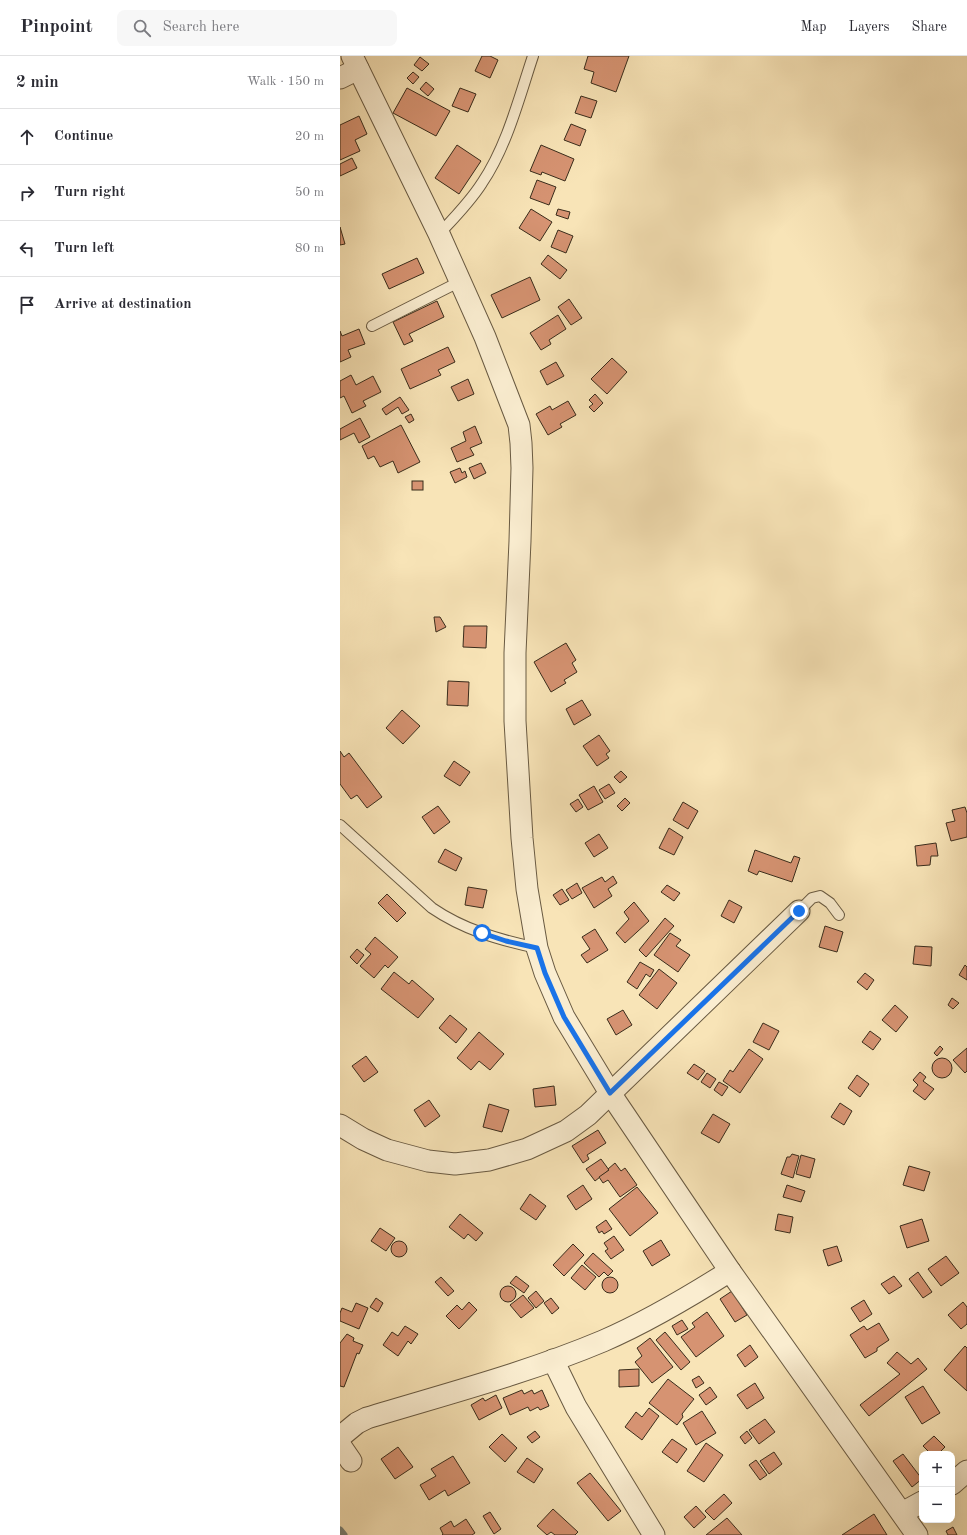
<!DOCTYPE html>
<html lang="en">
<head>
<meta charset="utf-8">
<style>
  :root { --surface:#fff; --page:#f7f7f7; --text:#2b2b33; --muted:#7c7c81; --line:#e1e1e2 }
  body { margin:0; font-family:"Old Standard TT",serif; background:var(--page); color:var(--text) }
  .controls { position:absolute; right:12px; bottom:12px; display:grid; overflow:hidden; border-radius:8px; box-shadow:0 4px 16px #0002 }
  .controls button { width:36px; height:36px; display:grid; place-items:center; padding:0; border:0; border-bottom:1px solid var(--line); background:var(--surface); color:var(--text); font:20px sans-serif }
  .stop { position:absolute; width:12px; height:12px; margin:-9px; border:3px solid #1a73e8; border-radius:50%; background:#fff }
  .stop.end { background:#1a73e8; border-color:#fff; box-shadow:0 1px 4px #0008 }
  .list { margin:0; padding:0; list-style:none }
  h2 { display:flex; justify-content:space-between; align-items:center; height:52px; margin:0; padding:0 16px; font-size:17px }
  h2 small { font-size:13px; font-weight:400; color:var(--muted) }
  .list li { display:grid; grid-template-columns:26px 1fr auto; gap:12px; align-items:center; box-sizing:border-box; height:56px; padding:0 16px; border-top:1px solid var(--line) }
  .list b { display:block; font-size:15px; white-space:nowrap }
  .list em { font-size:13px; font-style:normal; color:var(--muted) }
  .icon { flex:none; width:22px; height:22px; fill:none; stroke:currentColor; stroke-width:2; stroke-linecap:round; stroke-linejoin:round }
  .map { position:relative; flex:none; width:627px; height:1479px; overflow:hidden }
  header { display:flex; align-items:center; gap:24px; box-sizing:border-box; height:56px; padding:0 20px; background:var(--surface); border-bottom:1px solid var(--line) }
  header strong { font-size:19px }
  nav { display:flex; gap:22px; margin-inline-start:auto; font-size:14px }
  .search { width:280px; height:36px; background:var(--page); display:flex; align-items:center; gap:10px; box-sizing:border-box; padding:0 14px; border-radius:8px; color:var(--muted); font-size:15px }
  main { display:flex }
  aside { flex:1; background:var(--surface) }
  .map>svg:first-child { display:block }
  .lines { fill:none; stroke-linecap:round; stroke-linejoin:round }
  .stream { stroke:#778279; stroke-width:7 }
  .building { fill:#d69372; stroke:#392c1b }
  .lane-casing { stroke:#695a42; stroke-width:12 }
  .street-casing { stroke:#695a42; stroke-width:23 }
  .lane { stroke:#faedd0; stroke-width:10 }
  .street { stroke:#faedd0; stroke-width:21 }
  .route { stroke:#1a73e8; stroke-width:5 }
</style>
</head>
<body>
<header>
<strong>Pinpoint</strong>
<div class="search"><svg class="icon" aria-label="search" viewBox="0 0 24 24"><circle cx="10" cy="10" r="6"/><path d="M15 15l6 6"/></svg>Search here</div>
<nav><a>Map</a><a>Layers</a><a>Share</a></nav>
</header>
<main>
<aside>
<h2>2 min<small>Walk · 150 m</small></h2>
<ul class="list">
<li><svg class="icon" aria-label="ahead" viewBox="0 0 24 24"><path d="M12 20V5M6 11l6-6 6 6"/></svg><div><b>Continue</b></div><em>20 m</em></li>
<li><svg class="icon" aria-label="right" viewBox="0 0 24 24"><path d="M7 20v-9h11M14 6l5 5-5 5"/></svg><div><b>Turn right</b></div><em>50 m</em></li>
<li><svg class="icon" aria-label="left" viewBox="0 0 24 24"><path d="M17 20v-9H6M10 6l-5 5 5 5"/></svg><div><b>Turn left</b></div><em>80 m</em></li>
<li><svg class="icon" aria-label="arrive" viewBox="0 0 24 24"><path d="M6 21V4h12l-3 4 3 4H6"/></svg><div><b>Arrive at destination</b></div></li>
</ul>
</aside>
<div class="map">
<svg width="627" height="1479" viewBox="0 0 627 1479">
  <rect width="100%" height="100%" fill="#f8e4b7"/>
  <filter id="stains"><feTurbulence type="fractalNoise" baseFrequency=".005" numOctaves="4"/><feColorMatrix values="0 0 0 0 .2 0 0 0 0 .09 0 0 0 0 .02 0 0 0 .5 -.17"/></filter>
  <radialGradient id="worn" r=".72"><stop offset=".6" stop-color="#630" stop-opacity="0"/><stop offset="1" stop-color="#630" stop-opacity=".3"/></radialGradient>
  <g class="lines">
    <!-- stream -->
    <polyline class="stream" points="0,1474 4,1479"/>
  </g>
  <!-- building -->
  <g class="building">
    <polygon points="142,0 150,0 158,4 150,22 135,15"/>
    <polygon points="248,0 289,0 276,36 251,27 254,16 244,13"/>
    <polygon points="80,1 89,8 82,15 74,9"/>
    <polygon points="73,16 79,21 73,28 67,22"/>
    <polygon points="86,26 94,33 88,40 80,33"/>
    <polygon points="67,32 110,55 96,80 53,57"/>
    <polygon points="120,32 136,38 128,56 112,50"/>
    <polygon points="241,40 257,45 251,62 235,57"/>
    <polygon points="19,60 27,78 15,84 20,95 0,104 0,69"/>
    <polygon points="231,68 246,74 240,90 224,84"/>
    <polygon points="117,89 141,105 119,138 95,122"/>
    <polygon points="201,89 234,103 225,125 202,116 201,119 190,115"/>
    <polygon points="12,102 17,112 0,120 0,108"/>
    <polygon points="197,124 216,131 209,149 190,142"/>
    <polygon points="191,153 212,166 200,185 179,172"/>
    <polygon points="218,153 230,156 228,163 216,159"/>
    <polygon points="0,171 5,188 0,189"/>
    <polygon points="218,174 233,180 226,197 211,191"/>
    <polygon points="208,199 227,214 220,223 201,208"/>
    <polygon points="77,202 84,217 49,233 42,218"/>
    <polygon points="190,221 200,244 162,262 151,239"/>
    <polygon points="229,243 242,262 231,269 218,251"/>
    <polygon points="97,245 104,261 69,278 73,285 64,289 53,266"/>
    <polygon points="218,259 226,273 209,284 211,288 201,294 190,277"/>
    <polygon points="19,273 25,288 8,294 11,301 0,306 0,275 2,280"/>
    <polygon points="108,291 115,306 98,314 101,319 70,333 61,313"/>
    <polygon points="272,302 287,316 267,338 251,323"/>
    <polygon points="216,306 224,320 207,329 200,315"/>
    <polygon points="11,319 16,329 33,320 41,336 23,345 26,350 12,357 4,340 0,342 0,325"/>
    <polygon points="128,323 134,338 118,345 111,331"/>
    <polygon points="255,338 263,347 254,356 249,351 253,348 249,344"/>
    <polygon points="60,341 69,354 62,358 58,351 46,359 42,353"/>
    <polygon points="228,345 236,359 220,368 222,371 208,379 196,358 210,350 212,354"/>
    <polygon points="71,358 74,364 69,367 65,361"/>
    <polygon points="20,362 30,381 19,387 14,377 0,384 0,373"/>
    <polygon points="61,369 80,406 58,417 53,405 40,411 34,400 28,403 22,390"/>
    <polygon points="135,370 142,387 130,392 134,399 117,406 111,392 126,385 123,376"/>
    <polygon points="141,407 146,417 134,423 129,412"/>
    <polygon points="120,412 122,417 125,415 127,421 115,427 110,416"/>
    <rect x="72" y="425" width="11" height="9"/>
    <polygon points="94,561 100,561 106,571 96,576"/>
    <polygon points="124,570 147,570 146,592 123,591"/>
    <polygon points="226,587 236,604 232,607 237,616 224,624 226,627 211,636 194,606"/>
    <polygon points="108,625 129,626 128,650 107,649"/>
    <polygon points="242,644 251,659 234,669 226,653"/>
    <polygon points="62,654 80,670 63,688 46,672"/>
    <polygon points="259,679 270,695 266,698 269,702 257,710 243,690"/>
    <polygon points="0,695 4,701 9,697 42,741 27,752 17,739 11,743 0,728"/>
    <polygon points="114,705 130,716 120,730 104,720"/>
    <polygon points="281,715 287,721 280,727 274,721"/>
    <polygon points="269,728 275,737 265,743 259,734"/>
    <polygon points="254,730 263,746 248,754 239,739"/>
    <polygon points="285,742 290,747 282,755 277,750"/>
    <polygon points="238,743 243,751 236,756 230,748"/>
    <polygon points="343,746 358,755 348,773 333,764"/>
    <polygon points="98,750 110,766 94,778 82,761"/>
    <polygon points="625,751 627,757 627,781 611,785 606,767 615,765 612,754"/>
    <polygon points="329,772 343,781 334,799 319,792"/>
    <polygon points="259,778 268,792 254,801 245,787"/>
    <polygon points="596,787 598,800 591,800 590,809 577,810 575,790"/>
    <polygon points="105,793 122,802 116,815 98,806"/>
    <polygon points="415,794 451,807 454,800 460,802 452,826 419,815 417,819 408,815"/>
    <polygon points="273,820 277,827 268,833 272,840 254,852 242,832 262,821 265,826"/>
    <polygon points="237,827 242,837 232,843 226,834"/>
    <polygon points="327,829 340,837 334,845 321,836"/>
    <polygon points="128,831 147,834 143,852 125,849"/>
    <polygon points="222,833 229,844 220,849 213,839"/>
    <polygon points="47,838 66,857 57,866 38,847"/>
    <polygon points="389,844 402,851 394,867 381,860"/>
    <polygon points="294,846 309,865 285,887 276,877 289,863 284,856"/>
    <polygon points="325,862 334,870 306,901 299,894"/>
    <polygon points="485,870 503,876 497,896 479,891"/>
    <polygon points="255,873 268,894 247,907 241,899 250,893 242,881"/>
    <polygon points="330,877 341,884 336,890 350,899 338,916 314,899"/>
    <polygon points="35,881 58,901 48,912 45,909 34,922 20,910 31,898 25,893"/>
    <polygon points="575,890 592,891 591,910 573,908"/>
    <polygon points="17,893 24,899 17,908 10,901"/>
    <polygon points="300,906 314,914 310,921 306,918 297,933 287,926"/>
    <polygon points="625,909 627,911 627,924 619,919"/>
    <polygon points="319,913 337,927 317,953 299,939"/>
    <polygon points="54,916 69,928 72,924 94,943 78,962 41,933"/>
    <polygon points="525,917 534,924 527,934 517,926"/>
    <polygon points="612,942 619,947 613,953 608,949"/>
    <polygon points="555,949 568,961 556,976 542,964"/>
    <polygon points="283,954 292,969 276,979 267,963"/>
    <polygon points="110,959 127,973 116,987 99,972"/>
    <polygon points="423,967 439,975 429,994 413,986"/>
    <polygon points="530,975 541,983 533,994 522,986"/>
    <polygon points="139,976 164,998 150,1014 139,1005 131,1014 117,1002"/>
    <polygon points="600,990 603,993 597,1000 594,997"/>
    <polygon points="627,992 627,1015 625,1017 613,1004"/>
    <polygon points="409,993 423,1003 400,1037 383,1025 390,1014 393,1016"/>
    <polygon points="26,1000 38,1016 24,1026 12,1010"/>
    <circle cx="602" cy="1012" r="10"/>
    <polygon points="354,1008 365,1015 358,1024 347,1017"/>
    <polygon points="580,1016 586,1021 583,1025 594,1033 585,1044 573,1035 578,1029 573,1024"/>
    <polygon points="367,1017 376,1023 370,1032 361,1026"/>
    <polygon points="517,1019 529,1028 520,1041 508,1032"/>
    <polygon points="379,1026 388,1031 382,1040 374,1034"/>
    <polygon points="214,1030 216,1049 195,1051 193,1033"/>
    <polygon points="89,1044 100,1060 85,1071 74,1054"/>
    <polygon points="500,1047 512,1055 504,1069 491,1061"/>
    <polygon points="149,1048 169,1054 162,1076 143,1071"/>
    <polygon points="373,1058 390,1068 379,1087 361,1077"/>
    <polygon points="258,1074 266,1087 247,1099 249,1103 243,1107 232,1090"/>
    <polygon points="452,1098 459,1100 453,1122 441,1118 447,1101 450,1101"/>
    <polygon points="461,1099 475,1103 470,1122 456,1118"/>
    <polygon points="261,1103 269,1114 255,1125 246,1113"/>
    <polygon points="275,1107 281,1115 285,1112 297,1129 280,1141 268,1124 263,1127 259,1121 269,1114 268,1113"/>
    <polygon points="569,1110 590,1116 584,1135 563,1129"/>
    <polygon points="243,1129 252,1143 236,1154 227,1140"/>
    <polygon points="447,1129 465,1135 461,1146 443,1141"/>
    <polygon points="297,1131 318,1157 290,1180 269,1153"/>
    <polygon points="190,1138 206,1150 196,1164 180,1153"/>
    <polygon points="120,1158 143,1177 136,1185 128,1178 124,1183 109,1171"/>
    <polygon points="438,1158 453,1161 450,1177 435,1174"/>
    <polygon points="582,1163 589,1185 567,1192 560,1170"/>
    <polygon points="266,1164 272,1173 264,1178 262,1175 259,1177 256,1171"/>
    <polygon points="40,1172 55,1182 46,1195 31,1185"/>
    <polygon points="274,1180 284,1194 271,1203 265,1195 268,1193 264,1187"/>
    <polygon points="321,1184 330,1199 312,1210 303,1195"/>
    <circle cx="59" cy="1193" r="8"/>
    <polygon points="233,1188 244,1199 224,1220 213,1209"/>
    <polygon points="497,1190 502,1205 488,1210 483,1194"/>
    <polygon points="253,1197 273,1215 268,1220 264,1216 259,1221 244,1207"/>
    <polygon points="606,1200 619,1217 601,1230 588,1213"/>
    <polygon points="242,1209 256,1221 245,1234 231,1222"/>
    <polygon points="578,1216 592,1236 583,1242 569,1223"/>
    <polygon points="176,1220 189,1230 184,1237 170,1227"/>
    <polygon points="554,1220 562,1230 549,1238 541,1228"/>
    <polygon points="101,1221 114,1235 108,1240 95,1226"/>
    <circle cx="270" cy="1229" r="8"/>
    <circle cx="168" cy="1238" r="8"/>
    <polygon points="196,1235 204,1245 196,1252 188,1242"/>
    <polygon points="392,1235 407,1259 395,1266 380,1243"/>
    <polygon points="183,1239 194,1252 181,1262 170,1249"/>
    <polygon points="36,1242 43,1247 38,1256 30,1251"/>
    <polygon points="211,1242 219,1252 212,1258 204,1247"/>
    <polygon points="524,1244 532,1258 520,1266 511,1252"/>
    <polygon points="129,1246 137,1254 119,1273 106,1260 117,1249 122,1254"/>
    <polygon points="623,1246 627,1251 627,1268 621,1273 608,1259"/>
    <polygon points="16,1247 28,1252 19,1273 0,1265 0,1257 2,1252 12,1256"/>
    <polygon points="367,1256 384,1280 356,1301 341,1281 355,1271 352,1267"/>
    <polygon points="342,1264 348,1273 337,1279 332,1270"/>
    <polygon points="539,1267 549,1284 537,1292 537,1295 525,1302 510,1279 524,1270 527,1274"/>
    <polygon points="65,1270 78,1278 71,1288 68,1285 58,1300 43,1289 52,1276 58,1280"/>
    <polygon points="325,1276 350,1306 341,1314 316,1284"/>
    <polygon points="7,1278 14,1282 13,1285 23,1289 19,1298 17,1297 4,1331 0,1330 0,1287"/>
    <polygon points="310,1282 333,1311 312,1327 295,1306 302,1300 297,1292"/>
    <polygon points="410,1289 418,1301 405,1311 397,1299"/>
    <polygon points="625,1290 627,1292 627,1335 604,1314"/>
    <polygon points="557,1296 571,1308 578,1302 587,1313 529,1360 520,1349 560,1318 547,1307"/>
    <polygon points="299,1313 299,1330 279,1331 279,1314"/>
    <polygon points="359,1320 364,1327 356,1332 352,1324"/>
    <polygon points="328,1323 354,1343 342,1358 343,1361 337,1369 309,1347"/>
    <polygon points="415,1327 424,1342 407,1353 397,1339"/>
    <polygon points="583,1330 600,1357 582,1368 565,1341"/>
    <polygon points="370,1331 377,1341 366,1349 359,1339"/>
    <polygon points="182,1334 184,1338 192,1334 194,1338 202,1334 209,1350 200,1354 198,1351 190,1355 188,1351 170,1359 163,1342"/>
    <polygon points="156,1339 162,1352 139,1364 131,1349 143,1342 145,1345"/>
    <polygon points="309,1352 319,1360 302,1384 285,1371 296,1356 302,1361"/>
    <polygon points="362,1355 376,1377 356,1389 343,1367"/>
    <polygon points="425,1363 435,1376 419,1388 409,1374"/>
    <polygon points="195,1375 200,1381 192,1387 187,1381"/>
    <polygon points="407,1375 412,1382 405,1388 400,1381"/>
    <polygon points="162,1378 177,1392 165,1406 149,1391"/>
    <polygon points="594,1380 605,1391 598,1398 591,1398 583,1390"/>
    <polygon points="332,1383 347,1393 337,1407 322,1396"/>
    <polygon points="366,1387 383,1399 364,1426 347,1415"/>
    <polygon points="58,1391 73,1411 55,1423 41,1403"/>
    <polygon points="434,1396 442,1408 429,1418 420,1405"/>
    <polygon points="563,1398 582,1423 572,1431 553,1405"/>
    <polygon points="113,1400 130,1427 108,1440 105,1434 89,1444 80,1429 96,1420 91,1413"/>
    <polygon points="187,1402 203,1413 194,1427 177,1416"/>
    <polygon points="416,1404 427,1419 420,1424 409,1409"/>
    <polygon points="250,1417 281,1455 268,1465 237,1427"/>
    <polygon points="384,1438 392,1447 374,1464 365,1455"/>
    <polygon points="356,1450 366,1461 354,1472 344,1461"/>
    <polygon points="213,1453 238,1476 235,1479 215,1479 211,1476 207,1479 197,1470"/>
    <polygon points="150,1456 161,1473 154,1478 143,1460"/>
    <polygon points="534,1458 547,1479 502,1479"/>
    <polygon points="387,1462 402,1479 366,1479"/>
    <polygon points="126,1463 135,1477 132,1479 102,1479 103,1478 100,1472 111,1465 114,1471"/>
    <polygon points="613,1471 617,1479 608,1479 606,1475"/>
  </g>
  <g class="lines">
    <defs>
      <g id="lane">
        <path d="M99,178C114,162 130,146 142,127C167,90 179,42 193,0"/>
        <polyline points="32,270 119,226"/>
        <path d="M0,769L92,852C124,874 160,884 197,892"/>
        <polyline points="459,855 472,842 480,840 490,847 499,859"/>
      </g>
      <g id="street">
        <polyline points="12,0 99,178 145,281 179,369 181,387 182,412 180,485 175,597 175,665 182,782 187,833 197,892 205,917 224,961 270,1037 390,1215 577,1479"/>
        <polyline points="0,22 18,13"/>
        <polyline points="0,1069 23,1083 47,1094 88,1105 115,1108 149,1104 187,1093 226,1075 248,1059 459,855"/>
        <polyline points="213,1304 236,1351 314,1479"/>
        <path d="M0,1381L17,1367L27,1362C106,1338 187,1317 263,1285C307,1266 349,1241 390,1215"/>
        <polyline points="0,1389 11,1405"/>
        <polyline points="612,1428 627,1415"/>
        <polyline points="562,1457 582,1446"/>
      </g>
    </defs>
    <!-- lane casing -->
    <use href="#lane" class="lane-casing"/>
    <!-- street casing -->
    <use href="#street" class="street-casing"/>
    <!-- lane -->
    <use href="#lane" class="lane"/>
    <!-- street -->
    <use href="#street" class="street"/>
  </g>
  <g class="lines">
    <!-- route -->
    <polyline class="route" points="142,877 166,885 197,892 205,917 224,961 270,1037 459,855"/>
  </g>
  <rect width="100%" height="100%" filter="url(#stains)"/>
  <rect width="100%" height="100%" fill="url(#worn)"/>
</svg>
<div class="controls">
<button>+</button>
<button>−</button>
</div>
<div class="stop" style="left:142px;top:877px"></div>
<div class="stop end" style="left:459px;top:855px"></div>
</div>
</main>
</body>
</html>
